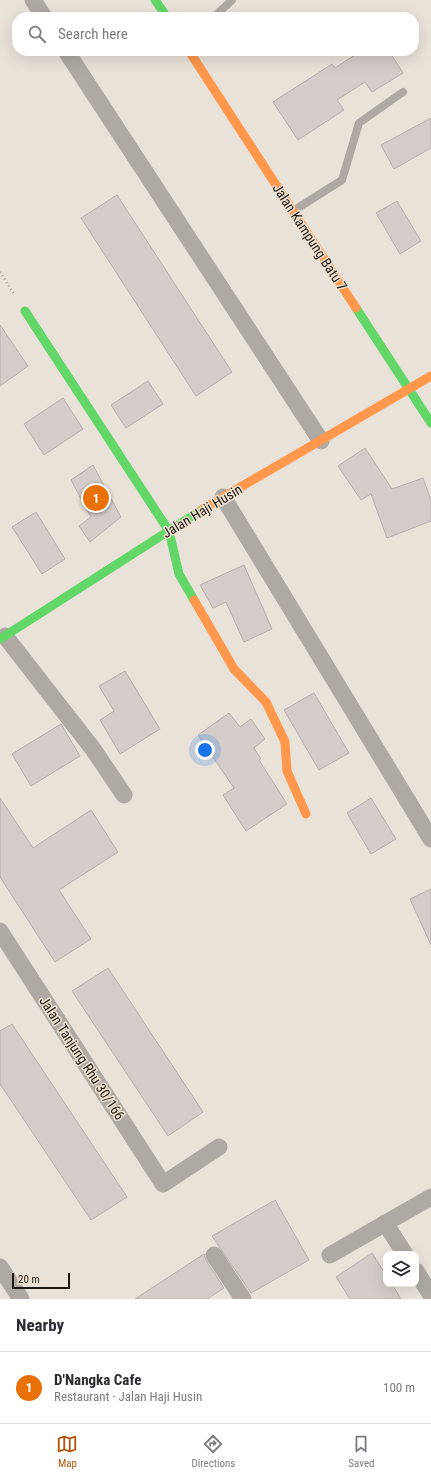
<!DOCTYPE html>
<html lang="en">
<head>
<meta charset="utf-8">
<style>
  :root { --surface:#fff; --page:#f2f2f3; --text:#2b2b33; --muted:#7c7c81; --line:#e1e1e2; --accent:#b45309 }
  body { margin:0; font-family:"Roboto Condensed",sans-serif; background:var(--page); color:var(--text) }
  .controls { position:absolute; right:12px; bottom:12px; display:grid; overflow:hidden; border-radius:8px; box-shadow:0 4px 16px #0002 }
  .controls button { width:36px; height:36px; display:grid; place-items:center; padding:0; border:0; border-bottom:1px solid var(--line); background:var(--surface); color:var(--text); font:20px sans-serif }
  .scale { position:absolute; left:12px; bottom:10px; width:58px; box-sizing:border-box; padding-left:4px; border:2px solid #1d1812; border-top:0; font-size:11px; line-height:14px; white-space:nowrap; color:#1d1812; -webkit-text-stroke:3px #f0e3d2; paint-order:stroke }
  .you { position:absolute; left:205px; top:750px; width:14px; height:14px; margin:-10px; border:3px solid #fff; border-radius:50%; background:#1a73e8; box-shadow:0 0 0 6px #1a73e833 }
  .badge { display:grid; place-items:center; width:26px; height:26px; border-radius:50%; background:var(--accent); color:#fff; font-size:13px; font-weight:700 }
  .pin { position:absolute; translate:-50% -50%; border:2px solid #fff; box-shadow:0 1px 4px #0006 }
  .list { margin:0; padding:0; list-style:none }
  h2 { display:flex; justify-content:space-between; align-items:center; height:52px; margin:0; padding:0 16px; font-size:17px }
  h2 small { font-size:13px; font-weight:400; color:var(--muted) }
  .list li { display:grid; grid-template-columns:26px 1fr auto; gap:12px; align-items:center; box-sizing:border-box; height:72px; padding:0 16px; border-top:1px solid var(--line) }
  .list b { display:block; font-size:15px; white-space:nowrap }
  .list p { margin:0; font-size:13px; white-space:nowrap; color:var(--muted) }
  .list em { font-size:13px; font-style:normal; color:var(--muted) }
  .icon { flex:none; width:22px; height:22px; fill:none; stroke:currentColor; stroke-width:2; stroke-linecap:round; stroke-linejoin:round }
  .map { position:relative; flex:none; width:431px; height:1299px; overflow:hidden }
  .search { position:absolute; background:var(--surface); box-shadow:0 4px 16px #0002; left:12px; right:12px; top:12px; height:44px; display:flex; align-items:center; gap:10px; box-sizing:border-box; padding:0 14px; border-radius:16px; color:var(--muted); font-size:15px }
  .sheet { height:124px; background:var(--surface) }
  nav { display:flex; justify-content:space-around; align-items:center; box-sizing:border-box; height:56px; border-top:1px solid var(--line); background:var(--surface); font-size:11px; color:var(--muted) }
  nav a { display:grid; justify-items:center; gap:2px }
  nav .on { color:var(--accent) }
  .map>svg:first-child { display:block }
  .building { fill:#d3ccc9; stroke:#b6afae }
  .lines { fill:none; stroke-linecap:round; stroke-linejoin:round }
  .path { stroke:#a8a39d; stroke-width:2.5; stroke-dasharray:1 3; stroke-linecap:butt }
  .lane { stroke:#aeaaa3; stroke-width:8 }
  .street { stroke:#aeaaa3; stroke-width:17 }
  .fast { stroke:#63d668; stroke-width:9 }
  .slow { stroke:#ff974d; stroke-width:9 }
  .labels { text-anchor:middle; stroke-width:3; stroke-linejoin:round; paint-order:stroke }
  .street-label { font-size:14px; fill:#1d1812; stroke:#f0e3d2 }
</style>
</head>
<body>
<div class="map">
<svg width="431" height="1299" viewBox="0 0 431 1299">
  <rect width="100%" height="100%" fill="#e9e2d9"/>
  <!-- building -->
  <g class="building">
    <polygon points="361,51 389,51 403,73 372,92 365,82 337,100 344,110 298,140 273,102 332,64 335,68"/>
    <polygon points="431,118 431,148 394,169 381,145"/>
    <polygon points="117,195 232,372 196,396 81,218"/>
    <polygon points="397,201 421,241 400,254 376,213"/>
    <polygon points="0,325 28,366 0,386"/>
    <polygon points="148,381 163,404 126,428 111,405"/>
    <polygon points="63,398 83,429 44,455 24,424"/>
    <polygon points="365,448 392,489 423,478 431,500 431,521 387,538 371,494 361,500 338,466"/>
    <polygon points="93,465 121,517 90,542 79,526 91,517 71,480"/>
    <polygon points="36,512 65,559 42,574 12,527"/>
    <polygon points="244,565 272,629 244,642 226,602 213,608 200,585"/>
    <polygon points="125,671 160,729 120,754 100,720 114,711 99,686"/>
    <polygon points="314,693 349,753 319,770 284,710"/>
    <polygon points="229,713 240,727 251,719 265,739 254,748 261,759 259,760 287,804 246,831 223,795 234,788 198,735"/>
    <polygon points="61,724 80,756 31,786 12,754"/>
    <polygon points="0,798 33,848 91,810 118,852 59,890 91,939 55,962 0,877"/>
    <polygon points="371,798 396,839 371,854 347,813"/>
    <polygon points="431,889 431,945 410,899"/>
    <polygon points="108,968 203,1112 168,1136 72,991"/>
    <polygon points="12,1024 127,1197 91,1220 0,1084 0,1031"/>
    <polygon points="275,1200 309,1260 251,1293 212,1236"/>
    <polygon points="372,1253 386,1275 386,1284 392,1284 401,1299 350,1299 336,1277"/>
    <polygon points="204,1254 206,1260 224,1288 207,1299 135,1299"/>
  </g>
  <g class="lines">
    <!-- path -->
    <polyline class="path" points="0,272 14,294"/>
    <!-- lane -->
    <g class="lane">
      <polyline points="214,17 232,0"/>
      <polyline points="293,211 342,180 359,123 403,92"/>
    </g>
    <!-- street -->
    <g class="street">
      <polyline points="33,0 44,17"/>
      <polyline points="66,51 321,441"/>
      <polyline points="223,497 431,839"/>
      <polyline points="5,636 93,749 124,795"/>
      <polyline points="0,931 163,1184 219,1147"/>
      <polyline points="385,1223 405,1254"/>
      <polyline points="214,1255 243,1299"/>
      <polyline points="330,1255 431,1197"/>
      <polyline points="0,1267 21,1299"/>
      <polyline points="416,1271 431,1295"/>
    </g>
    <!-- fast -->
    <g class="fast">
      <polyline points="155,0 167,17"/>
      <polyline points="356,308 431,423"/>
      <polyline points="25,311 169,531 179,574 194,600"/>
      <polyline points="0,639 203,509"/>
    </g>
    <!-- slow -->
    <g class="slow">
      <polyline points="189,51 356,308"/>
      <polyline points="203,509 431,376"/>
      <polyline points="194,600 234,669 266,702 285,742 287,771 306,814"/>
    </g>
  </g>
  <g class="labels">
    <!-- street labels -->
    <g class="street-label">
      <text transform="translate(310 237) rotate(57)" y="5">Jalan Kampung Batu 7</text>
      <text transform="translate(202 511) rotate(-31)" y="5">Jalan Haji Husin</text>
      <text transform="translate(82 1058) rotate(57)" y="5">Jalan Tanjung Rhu 30/166</text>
    </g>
  </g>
</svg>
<div class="controls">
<button><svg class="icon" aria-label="layers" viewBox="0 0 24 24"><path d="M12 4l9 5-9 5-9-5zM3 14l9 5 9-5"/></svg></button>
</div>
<div class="scale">20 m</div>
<div class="you"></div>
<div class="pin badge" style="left:96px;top:498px;background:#e8710a">1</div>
<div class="search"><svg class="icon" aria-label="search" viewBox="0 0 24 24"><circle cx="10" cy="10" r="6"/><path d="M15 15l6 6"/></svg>Search here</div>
</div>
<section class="sheet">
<h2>Nearby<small></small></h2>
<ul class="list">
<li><span class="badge" style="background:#e8710a">1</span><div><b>D'Nangka Cafe</b><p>Restaurant · Jalan Haji Husin</p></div><em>100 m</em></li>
</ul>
</section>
<nav>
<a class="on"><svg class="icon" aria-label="map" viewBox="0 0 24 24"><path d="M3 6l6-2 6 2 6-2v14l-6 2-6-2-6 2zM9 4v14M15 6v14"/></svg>Map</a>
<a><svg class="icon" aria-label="directions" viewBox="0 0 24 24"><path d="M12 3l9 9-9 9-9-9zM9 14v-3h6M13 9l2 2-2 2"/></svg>Directions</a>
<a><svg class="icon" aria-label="saved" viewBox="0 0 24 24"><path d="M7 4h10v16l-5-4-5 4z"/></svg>Saved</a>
</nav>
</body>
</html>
